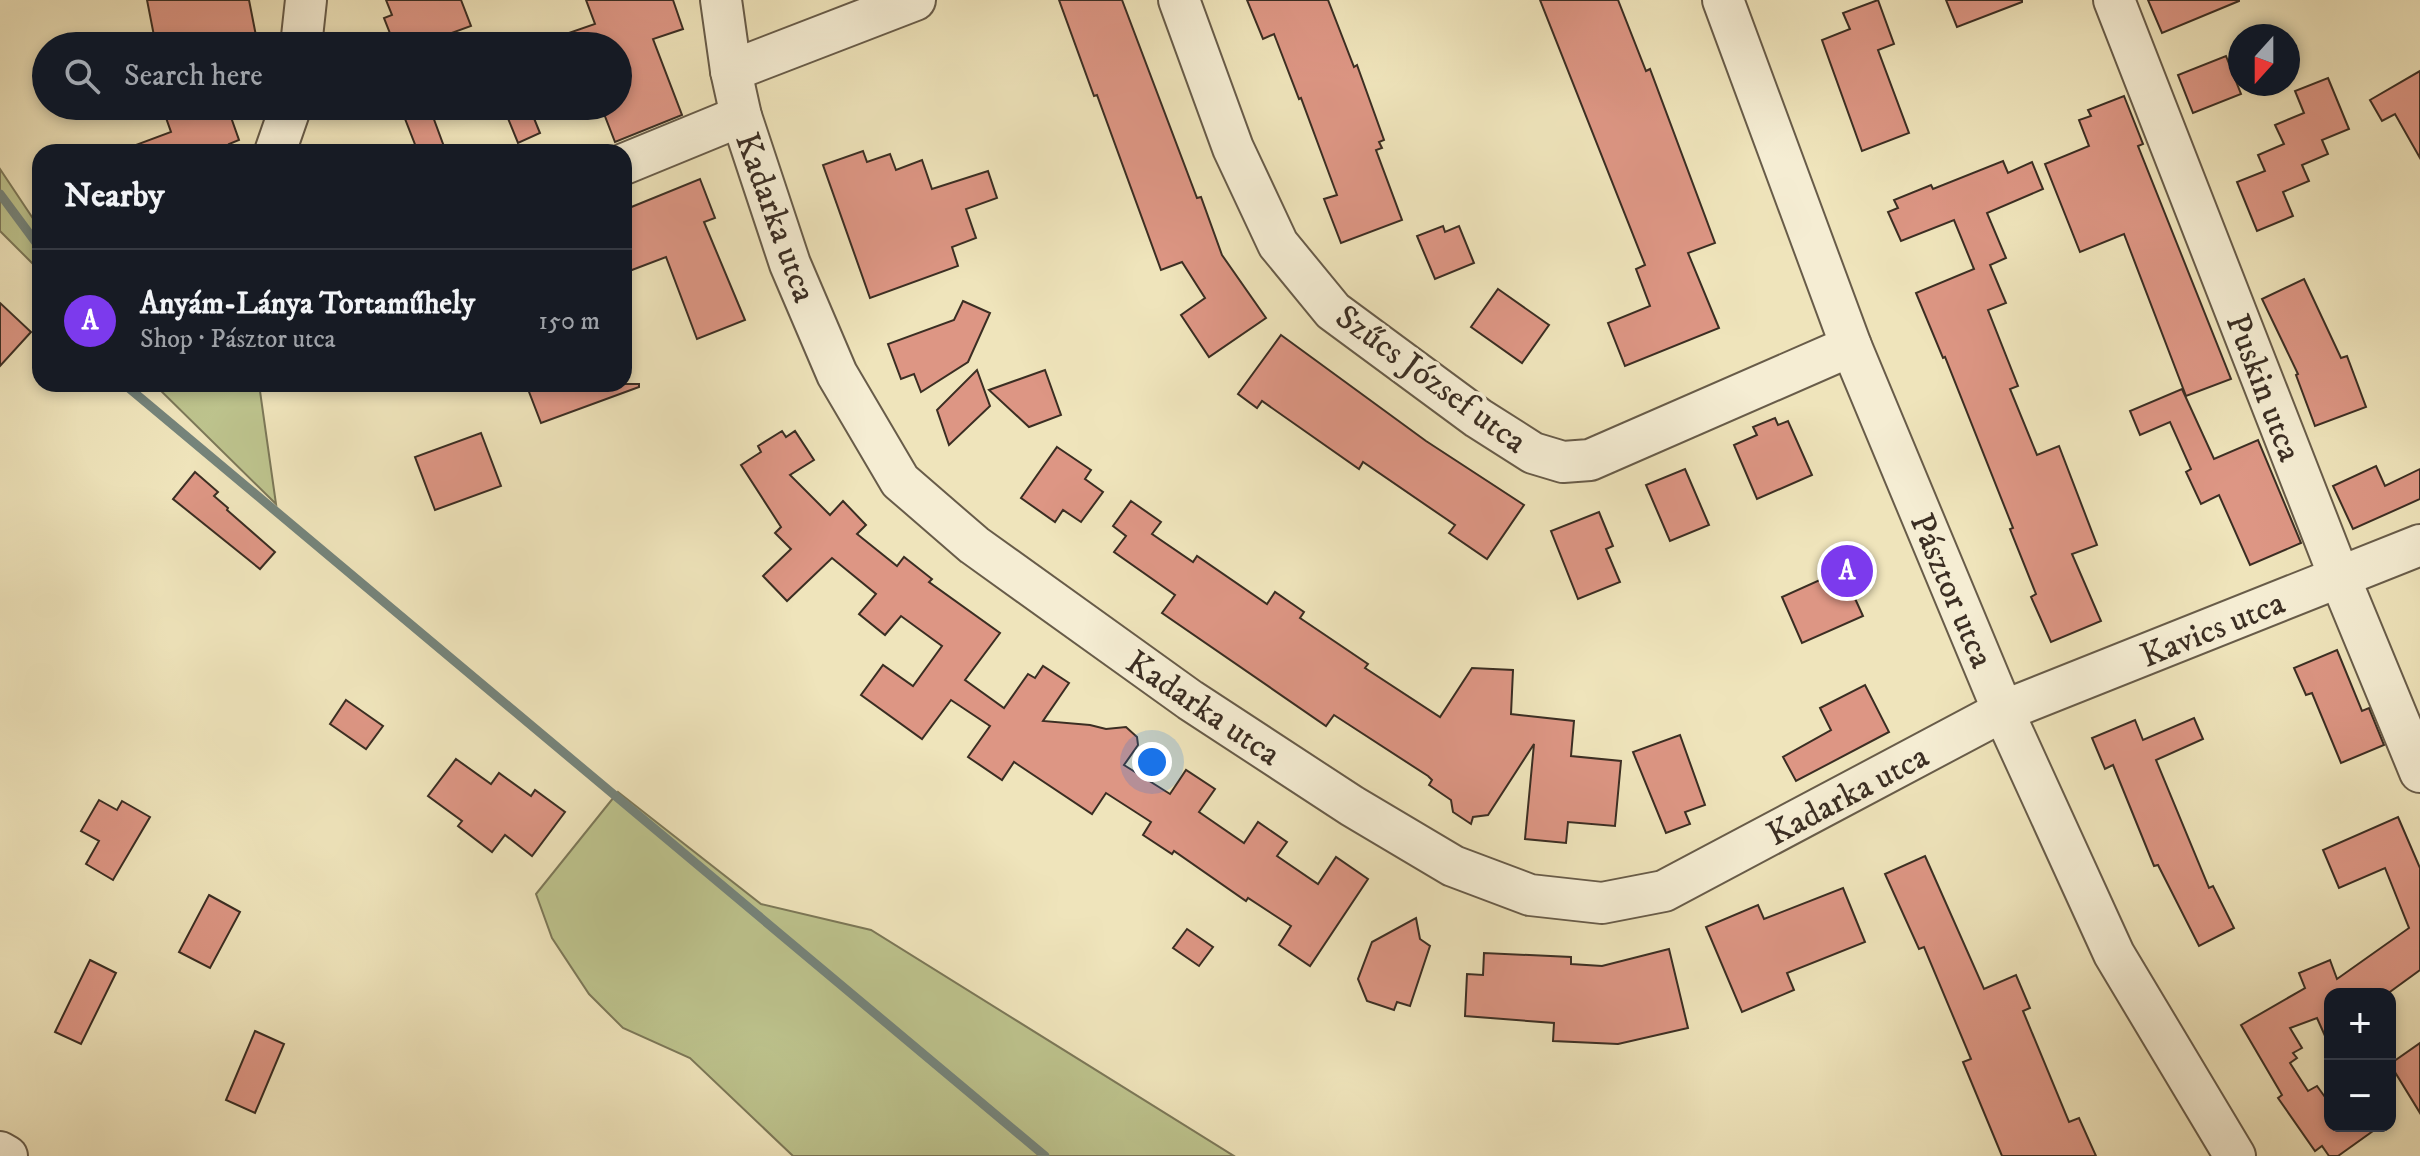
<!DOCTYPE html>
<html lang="en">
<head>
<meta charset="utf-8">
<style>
  :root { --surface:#171b24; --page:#20242c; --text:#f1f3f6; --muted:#9ea1a6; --line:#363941; --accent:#7c3aed }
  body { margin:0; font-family:"IM FELL DW Pica",serif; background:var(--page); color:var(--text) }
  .controls { position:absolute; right:24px; bottom:24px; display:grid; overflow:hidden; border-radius:16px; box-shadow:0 4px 12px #0003 }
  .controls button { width:72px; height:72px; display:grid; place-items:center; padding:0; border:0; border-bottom:2px solid var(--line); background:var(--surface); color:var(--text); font:40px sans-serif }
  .compass { position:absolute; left:2228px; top:24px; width:72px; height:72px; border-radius:50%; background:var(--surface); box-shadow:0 4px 12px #0003; rotate:201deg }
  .you { position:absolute; left:1152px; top:762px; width:28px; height:28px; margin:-20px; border:6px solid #fff; border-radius:50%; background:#1a73e8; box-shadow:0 0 0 12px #1a73e833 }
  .badge { display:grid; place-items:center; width:52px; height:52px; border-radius:50%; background:var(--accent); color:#fff; font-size:26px; font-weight:700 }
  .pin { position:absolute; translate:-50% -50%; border:4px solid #fff; box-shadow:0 2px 8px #0006 }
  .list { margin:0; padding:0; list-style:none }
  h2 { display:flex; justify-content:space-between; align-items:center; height:104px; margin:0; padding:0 32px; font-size:34px }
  h2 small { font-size:26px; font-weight:400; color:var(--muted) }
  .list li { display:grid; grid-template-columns:52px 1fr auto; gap:24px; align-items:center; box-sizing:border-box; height:144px; padding:0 32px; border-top:2px solid var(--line) }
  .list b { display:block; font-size:30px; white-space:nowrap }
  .list p { margin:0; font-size:26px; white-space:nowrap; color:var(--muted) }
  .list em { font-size:26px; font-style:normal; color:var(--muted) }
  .icon { flex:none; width:44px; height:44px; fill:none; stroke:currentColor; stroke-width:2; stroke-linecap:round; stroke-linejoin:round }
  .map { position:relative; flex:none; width:2420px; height:1156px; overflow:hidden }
  .search { position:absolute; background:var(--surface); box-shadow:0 4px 12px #0003; left:32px; top:32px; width:600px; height:88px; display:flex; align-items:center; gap:20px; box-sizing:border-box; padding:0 28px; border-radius:44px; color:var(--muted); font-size:30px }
  .panel { position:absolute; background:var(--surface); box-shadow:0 4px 12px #0003; left:32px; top:144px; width:600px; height:248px; border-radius:24px }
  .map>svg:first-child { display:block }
  .green { fill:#bdc38d; stroke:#7c7858; stroke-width:2 }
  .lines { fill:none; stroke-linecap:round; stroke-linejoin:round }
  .stream { stroke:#75847b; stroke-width:9 }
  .building { fill:#dd9684; stroke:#3b2e23; stroke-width:2 }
  .minor-casing { stroke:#685c49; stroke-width:44 }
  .minor { stroke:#f5edd3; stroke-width:40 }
  .labels { text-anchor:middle; stroke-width:8; stroke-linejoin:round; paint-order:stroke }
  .street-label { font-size:34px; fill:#3b2e23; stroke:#f5edd3 }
</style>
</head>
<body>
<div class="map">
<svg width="2420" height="1156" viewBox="0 0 2420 1156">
  <rect width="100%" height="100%" fill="#efe4bb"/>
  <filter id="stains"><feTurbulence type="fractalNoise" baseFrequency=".0025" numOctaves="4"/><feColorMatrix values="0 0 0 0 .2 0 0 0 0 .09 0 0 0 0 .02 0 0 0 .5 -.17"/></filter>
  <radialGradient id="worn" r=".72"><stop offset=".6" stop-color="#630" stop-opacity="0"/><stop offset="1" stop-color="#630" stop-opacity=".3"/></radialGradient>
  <!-- green -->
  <g class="green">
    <polygon points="0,169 40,229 40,271 0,231"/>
    <polygon points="154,384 259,384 276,504"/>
    <polygon points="618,792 761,904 871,930 1234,1156 793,1156 690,1058 623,1028 589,994 552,938 536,894"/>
  </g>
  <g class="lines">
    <!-- stream -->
    <g class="stream">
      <polyline points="0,194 40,248"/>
      <polyline points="124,384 1045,1156"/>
    </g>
  </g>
  <!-- building -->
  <g class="building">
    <polygon points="147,0 249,0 258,46 156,46"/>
    <polygon points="386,0 461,0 471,26 416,46 395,46 384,18 392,15"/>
    <polygon points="586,0 673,0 683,29 653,39 682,115 615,142 601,106 618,106 618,46 544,46 543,42 595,24"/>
    <polygon points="1059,0 1122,0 1197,198 1201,197 1222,255 1266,318 1209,357 1181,315 1205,298 1182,262 1161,270 1097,95 1094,96"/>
    <polygon points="1247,0 1328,0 1354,67 1357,65 1384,140 1379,142 1382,148 1376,150 1402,220 1341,243 1324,199 1337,195 1301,98 1299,99 1274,34 1263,39"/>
    <polygon points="1540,0 1618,0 1646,71 1650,69 1715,243 1688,253 1719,328 1625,366 1608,323 1650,306 1636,269 1645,265"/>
    <polygon points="1878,0 1894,44 1878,50 1909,133 1862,151 1822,40 1850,29 1843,13"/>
    <polygon points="1946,0 2022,0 2022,2 1957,27"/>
    <polygon points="2148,0 2239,0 2239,1 2162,33"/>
    <polygon points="2226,56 2241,94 2193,113 2178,75"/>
    <polygon points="2420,71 2420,158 2395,114 2382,121 2370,100"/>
    <polygon points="2328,78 2349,129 2322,140 2328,154 2302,165 2309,181 2283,192 2293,216 2257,231 2237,182 2265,171 2258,155 2284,144 2275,125 2304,113 2295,91"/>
    <polygon points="2124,96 2143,144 2138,146 2231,379 2186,396 2124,234 2080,252 2045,164 2089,146 2079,120 2091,116 2088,110"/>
    <polygon points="190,106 227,106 239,140 229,144 232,152 126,152 125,149 171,132 165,115"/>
    <polygon points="400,106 429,106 446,152 418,152"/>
    <polygon points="503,106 529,106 540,133 518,143"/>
    <polygon points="863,151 867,162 890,154 896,170 922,160 932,189 988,171 997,198 966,209 976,238 952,247 958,266 870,298 823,165"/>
    <polygon points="2003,161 2008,173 2032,162 2043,189 1987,213 2006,258 1990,265 2006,303 1988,310 2018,386 2010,389 2037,455 2059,446 2097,545 2072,554 2101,621 2051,642 2031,597 2036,594 2010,529 2013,528 1945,357 1943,358 1916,293 1974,269 1954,220 1901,241 1888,212 1898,208 1894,200 1931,185 1933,189"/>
    <polygon points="700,179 715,218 704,222 745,320 697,339 666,257 624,273 624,210"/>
    <polygon points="1443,226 1445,232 1459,226 1474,263 1435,279 1417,236"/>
    <polygon points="2304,279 2341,358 2347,356 2366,407 2315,426 2296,375 2298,374 2262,299"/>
    <polygon points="1498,289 1549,325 1522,363 1471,327"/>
    <polygon points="963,301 990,313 968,362 921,392 914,374 901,379 888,344 954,320"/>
    <polygon points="0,303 31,332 0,366"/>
    <polygon points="1281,335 1426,441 1524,505 1487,559 1449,533 1455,525 1363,462 1359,469 1262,401 1257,408 1238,394"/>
    <polygon points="977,370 990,406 949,445 937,410"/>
    <polygon points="1045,370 1061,415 1029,427 989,390"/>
    <polygon points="526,384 639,384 639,387 541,423"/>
    <polygon points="2182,389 2214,459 2258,440 2301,543 2250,565 2219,495 2201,504 2186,472 2191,469 2170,422 2140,435 2130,411"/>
    <polygon points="1775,418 1778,425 1788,421 1812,475 1757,499 1734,445 1757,435 1753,427"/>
    <polygon points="782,431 786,437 795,431 814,460 790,475 830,515 843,501 866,525 857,534 897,566 904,557 932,579 929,582 1000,633 965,680 1004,708 1028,674 1035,678 1043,666 1069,683 1043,721 1090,725 1106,729 1126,727 1137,737 1138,745 1124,765 1170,794 1186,770 1215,789 1199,812 1244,843 1258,822 1287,842 1277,856 1318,884 1336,857 1368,879 1310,966 1279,945 1291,926 1248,898 1246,901 1174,851 1172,854 1143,835 1151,822 1106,793 1092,814 1014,762 1002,780 968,757 990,726 951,700 922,739 861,695 883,665 913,686 942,646 901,616 885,635 859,614 876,594 832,558 787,601 763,576 791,549 775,533 781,527 741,465 761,452 758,446"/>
    <polygon points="481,433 501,486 435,510 415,457"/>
    <polygon points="1057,447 1091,470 1085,479 1103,492 1081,522 1063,510 1055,522 1021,498"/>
    <polygon points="2376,466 2385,486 2420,469 2420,499 2353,529 2333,486"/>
    <polygon points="1685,469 1709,525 1670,541 1646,485"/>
    <polygon points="195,472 218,492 214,496 228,508 227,510 275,552 260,569 173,499"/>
    <polygon points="1131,501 1161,522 1152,534 1193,562 1197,556 1267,604 1275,592 1304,612 1300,618 1368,664 1365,668 1440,717 1472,668 1513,670 1511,714 1574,721 1571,756 1621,761 1615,826 1568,822 1566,843 1525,839 1534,744 1488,815 1473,817 1471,824 1453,812 1451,800 1429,785 1432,780 1428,776 1334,715 1326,726 1162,613 1175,595 1114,552 1126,536 1113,526"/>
    <polygon points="1599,512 1613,546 1606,549 1620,582 1578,599 1551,531"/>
    <polygon points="1842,570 1863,616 1802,643 1782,597"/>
    <polygon points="2337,650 2362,711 2369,708 2384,745 2341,763 2312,693 2306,695 2294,668"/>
    <polygon points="1865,685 1889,732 1796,781 1783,757 1831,730 1820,708"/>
    <polygon points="346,700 383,726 366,749 330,724"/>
    <polygon points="2194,718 2203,739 2156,760 2209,888 2213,886 2234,928 2199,946 2158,865 2154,866 2113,765 2105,769 2092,738 2135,720 2143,740"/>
    <polygon points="1680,735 1705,805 1685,812 1690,824 1666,833 1633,752"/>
    <polygon points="456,759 491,784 499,773 531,796 535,790 565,812 532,856 505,835 492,852 458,826 462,821 428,796"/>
    <polygon points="99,800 117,810 122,801 150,817 113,880 86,864 99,841 81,831"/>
    <polygon points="2398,817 2420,868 2420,970 2387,994 2330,994 2330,1047 2317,1018 2290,1028 2302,1048 2293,1053 2297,1058 2290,1063 2308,1091 2317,1086 2330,1104 2330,1126 2380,1126 2338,1156 2329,1156 2322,1146 2315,1151 2278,1098 2282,1095 2241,1025 2305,988 2299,973 2330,960 2337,979 2409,928 2385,868 2339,888 2323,850"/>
    <polygon points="1925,856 1984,989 2016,975 2030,1008 2023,1011 2069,1122 2079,1118 2096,1156 2002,1156 1963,1062 1971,1059 1924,947 1919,949 1885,874"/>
    <polygon points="1843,888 1865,942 1787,973 1794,990 1742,1012 1706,927 1758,905 1764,919"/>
    <polygon points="209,895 240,912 210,968 179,952"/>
    <polygon points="1416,918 1420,939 1430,946 1410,1006 1397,1002 1394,1010 1367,1001 1358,979 1372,942"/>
    <polygon points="1187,929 1213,947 1199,966 1173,948"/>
    <polygon points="1669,949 1688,1028 1618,1044 1553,1041 1554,1023 1465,1016 1467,974 1483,975 1484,953 1571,957 1571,964 1602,966"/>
    <polygon points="90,960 116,973 81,1044 55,1032"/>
    <polygon points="255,1031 284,1044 255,1113 226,1100"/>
    <polygon points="2420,1043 2420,1113 2390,1064"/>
  </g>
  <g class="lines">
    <defs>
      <g id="minor">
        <polyline points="721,0 731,71 741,116 790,264 837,374 900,481 974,545 1190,700 1352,806 1453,866 1530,895 1602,903 1664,891 2003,711 2420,545"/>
        <polyline points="1179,0 1233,148 1278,244 1333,311 1478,418 1533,453 1563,462 1590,460 1851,346"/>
        <polyline points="1723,0 1851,346 2003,711 2114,954 2235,1156"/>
        <polyline points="2114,0 2339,576 2420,772"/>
        <polyline points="301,46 306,0"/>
        <polyline points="731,71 915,0"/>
        <polyline points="275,152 291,106"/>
        <polyline points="624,164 741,116"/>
        <polyline points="0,1152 7,1156"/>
      </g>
    </defs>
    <!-- minor casing -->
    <use href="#minor" class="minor-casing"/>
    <!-- minor -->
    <use href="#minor" class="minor"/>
  </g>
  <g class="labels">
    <!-- street labels -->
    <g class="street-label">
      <text transform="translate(777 217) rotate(70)" y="12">Kadarka utca</text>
      <text transform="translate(1432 378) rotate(36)" y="12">Szűcs József utca</text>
      <text transform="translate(2265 387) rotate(69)" y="12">Puskin utca</text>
      <text transform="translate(1953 590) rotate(67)" y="12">Pásztor utca</text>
      <text transform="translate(2212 628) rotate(-22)" y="12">Kavics utca</text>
      <text transform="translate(1204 707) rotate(34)" y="12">Kadarka utca</text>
      <text transform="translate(1847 794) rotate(-28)" y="12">Kadarka utca</text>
    </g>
  </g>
  <rect width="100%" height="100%" filter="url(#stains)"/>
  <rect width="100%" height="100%" fill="url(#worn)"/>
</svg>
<div class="controls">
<button>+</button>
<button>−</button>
</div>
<svg class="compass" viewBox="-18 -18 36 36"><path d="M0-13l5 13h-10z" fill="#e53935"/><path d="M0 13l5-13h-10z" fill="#9ea1a6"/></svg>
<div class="you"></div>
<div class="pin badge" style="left:1847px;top:571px">A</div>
<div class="search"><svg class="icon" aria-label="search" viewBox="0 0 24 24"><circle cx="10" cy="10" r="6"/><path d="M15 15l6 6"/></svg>Search here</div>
<section class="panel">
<h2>Nearby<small></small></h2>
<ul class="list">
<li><span class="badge">A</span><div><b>Anyám-Lánya Tortaműhely</b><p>Shop · Pásztor utca</p></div><em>150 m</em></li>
</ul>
</section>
</div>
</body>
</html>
